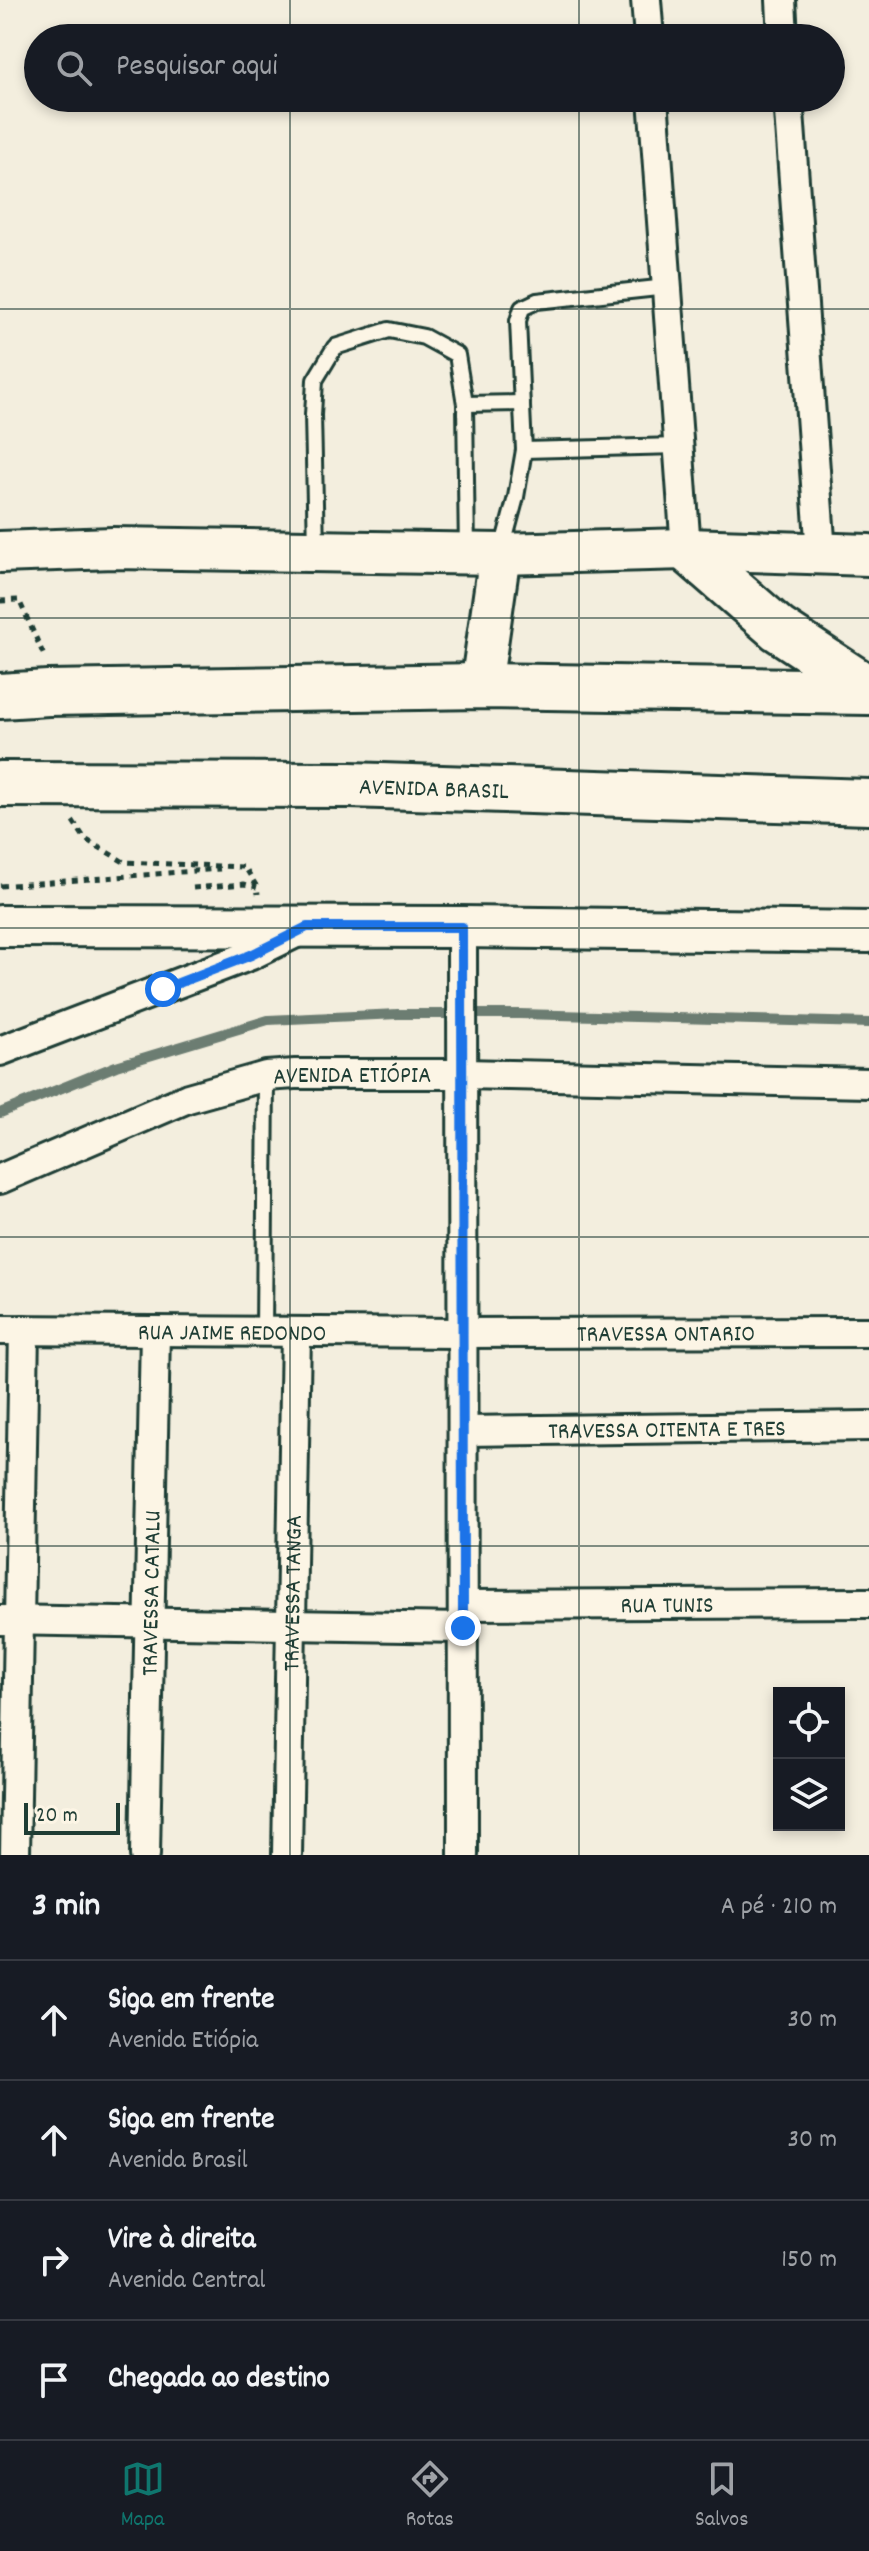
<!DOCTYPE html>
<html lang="pt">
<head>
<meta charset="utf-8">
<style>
  :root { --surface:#171b24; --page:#242831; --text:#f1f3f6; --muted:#9ea1a6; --line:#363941; --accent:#0f766e }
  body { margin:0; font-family:Dekko,sans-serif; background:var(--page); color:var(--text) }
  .controls { position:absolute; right:24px; bottom:24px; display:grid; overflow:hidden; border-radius:0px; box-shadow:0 4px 12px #0003 }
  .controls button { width:72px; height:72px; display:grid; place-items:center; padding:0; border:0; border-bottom:2px solid var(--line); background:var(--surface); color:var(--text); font:40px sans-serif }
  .scale { position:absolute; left:24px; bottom:20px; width:96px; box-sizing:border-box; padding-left:8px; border:4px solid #1f3d34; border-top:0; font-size:22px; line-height:28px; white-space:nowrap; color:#1f3d34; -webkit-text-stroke:6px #fcf5e5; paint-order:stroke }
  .stop { position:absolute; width:24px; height:24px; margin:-18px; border:6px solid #1a73e8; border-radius:50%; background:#fff }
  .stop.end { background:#1a73e8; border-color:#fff; box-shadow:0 2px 8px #0008 }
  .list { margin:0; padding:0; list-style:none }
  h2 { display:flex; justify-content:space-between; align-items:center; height:104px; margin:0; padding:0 32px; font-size:34px }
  h2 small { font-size:26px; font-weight:400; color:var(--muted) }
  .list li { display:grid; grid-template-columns:52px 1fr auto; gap:24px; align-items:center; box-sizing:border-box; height:120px; padding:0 32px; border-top:2px solid var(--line) }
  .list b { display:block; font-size:30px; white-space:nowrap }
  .list p { margin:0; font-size:26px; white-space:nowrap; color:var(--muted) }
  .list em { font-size:26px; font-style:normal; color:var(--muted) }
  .icon { flex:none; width:44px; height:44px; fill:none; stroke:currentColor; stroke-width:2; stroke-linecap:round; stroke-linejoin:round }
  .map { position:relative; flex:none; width:869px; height:1855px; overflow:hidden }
  .search { position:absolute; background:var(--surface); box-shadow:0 4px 12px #0003; left:24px; right:24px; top:24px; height:88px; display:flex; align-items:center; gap:20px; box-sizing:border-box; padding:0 28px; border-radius:44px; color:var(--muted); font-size:30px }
  .sheet { height:584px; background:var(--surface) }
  nav { display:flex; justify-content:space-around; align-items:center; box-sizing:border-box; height:112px; border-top:2px solid var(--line); background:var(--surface); font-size:22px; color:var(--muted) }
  nav a { display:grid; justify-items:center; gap:4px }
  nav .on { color:var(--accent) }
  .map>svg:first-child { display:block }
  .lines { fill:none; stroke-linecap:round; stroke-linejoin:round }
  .stream { stroke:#6c7d72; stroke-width:10 }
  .lane-casing { stroke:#1f3d34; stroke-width:20 }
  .street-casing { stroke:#1f3d34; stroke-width:34 }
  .secondary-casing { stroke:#1f3d34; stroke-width:46 }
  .highway-casing { stroke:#1f3d34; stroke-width:50 }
  .path { stroke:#1f3d34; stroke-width:5; stroke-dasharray:6 6; stroke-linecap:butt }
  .lane { stroke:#fcf5e5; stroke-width:14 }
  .street { stroke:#fcf5e5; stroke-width:28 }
  .secondary { stroke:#fcf5e5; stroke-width:40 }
  .highway { stroke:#fcf5e5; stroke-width:44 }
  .route { stroke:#1a73e8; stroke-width:10 }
  .grid { fill:none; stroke:#1f3d34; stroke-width:2; stroke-opacity:0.55 }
  .labels { text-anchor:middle; stroke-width:7; stroke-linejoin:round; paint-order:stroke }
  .street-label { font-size:24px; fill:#1f3d34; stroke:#fcf5e5 }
</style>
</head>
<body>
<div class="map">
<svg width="869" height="1855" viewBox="0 0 869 1855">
  <rect width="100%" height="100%" fill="#f3eede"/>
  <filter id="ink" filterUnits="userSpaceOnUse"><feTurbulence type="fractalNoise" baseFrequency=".0125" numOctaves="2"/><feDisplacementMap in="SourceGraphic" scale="16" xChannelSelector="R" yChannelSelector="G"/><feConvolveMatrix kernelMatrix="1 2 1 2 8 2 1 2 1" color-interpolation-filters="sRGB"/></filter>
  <g filter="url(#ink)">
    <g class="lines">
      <!-- stream -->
      <polyline class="stream" points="0,1113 116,1066 268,1020 398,1014 519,1014 869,1023"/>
      <defs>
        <g id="lane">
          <polyline points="465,404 522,403"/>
          <polyline points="524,450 678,446"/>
          <polyline points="316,548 313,415 315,380 335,347 389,330 424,337 457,355 465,404 467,553"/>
          <polyline points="501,553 516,497 524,450 518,321 522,308 537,301 667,287"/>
          <polyline points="264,1332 266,1076"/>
        </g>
        <g id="street">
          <polyline points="646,0 649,38"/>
          <polyline points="781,0 783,38"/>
          <polyline points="653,98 686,549"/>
          <polyline points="788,98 821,553"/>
          <polyline points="462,927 463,1855"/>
          <polyline points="0,1051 251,955 302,930"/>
          <path id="s1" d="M0,1179L188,1098L266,1076L295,1074H463L869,1083"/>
          <path id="s2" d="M0,1330L463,1333L869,1332"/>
          <path id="s3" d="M463,1431L869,1426"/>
          <path id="s4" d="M463,1605L869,1603"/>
          <polyline points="0,1620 463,1628"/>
          <polyline points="15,1855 24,1330"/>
          <path id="s5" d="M145,1855L155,1331"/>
          <path id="s6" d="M287,1855L296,1332"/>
        </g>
        <g id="secondary">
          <polyline points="0,552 113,548 500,554 686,549 869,555"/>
          <polyline points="481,686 500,554"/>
          <polyline points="0,926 462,927 869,932"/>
        </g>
        <g id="highway">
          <polyline points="686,549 778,629 869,689"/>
          <polyline points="0,696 48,693 481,686 869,692"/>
          <path id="s7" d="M0,784L350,785L869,802"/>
        </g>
      </defs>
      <!-- lane casing -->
      <use href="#lane" class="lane-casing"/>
      <!-- street casing -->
      <use href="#street" class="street-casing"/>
      <!-- secondary casing -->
      <use href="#secondary" class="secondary-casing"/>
      <!-- highway casing -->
      <use href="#highway" class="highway-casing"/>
      <!-- path -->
      <g class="path">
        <polyline points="0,601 19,600 45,658"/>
        <polyline points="73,821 85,839 124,862 245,867 257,887 258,894"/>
        <polyline points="0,886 220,869"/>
        <polyline points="193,888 244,884 257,887"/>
      </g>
      <!-- lane -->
      <use href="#lane" class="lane"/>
      <!-- street -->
      <use href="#street" class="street"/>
      <!-- secondary -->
      <use href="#secondary" class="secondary"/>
      <!-- highway -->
      <use href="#highway" class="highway"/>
    </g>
  </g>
  <g class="lines" filter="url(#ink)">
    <!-- route -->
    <polyline class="route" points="163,989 251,955 307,927 462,927 463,1628"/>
  </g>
  <!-- grid -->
  <path class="grid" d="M290,0V38M579,0V38M290,98V1855M579,98V1855M0,309H869M0,618H869M0,928H869M0,1237H869M0,1546H869"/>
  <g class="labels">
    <!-- street labels -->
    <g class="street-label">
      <text dy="8" stroke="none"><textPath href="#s7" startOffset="434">AVENIDA BRASIL</textPath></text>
      <text dy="8" stroke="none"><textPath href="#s1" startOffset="372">AVENIDA ETIÓPIA</textPath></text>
      <text dy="8" stroke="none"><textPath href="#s2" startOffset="232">RUA JAIME REDONDO</textPath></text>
      <text dy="8" stroke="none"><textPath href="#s2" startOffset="666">TRAVESSA ONTARIO</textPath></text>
      <text dy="8" stroke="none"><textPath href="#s3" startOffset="204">TRAVESSA OITENTA E TRES</textPath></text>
      <text dy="8" stroke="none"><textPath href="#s5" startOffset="262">TRAVESSA CATALU</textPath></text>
      <text dy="8" stroke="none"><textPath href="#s6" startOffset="262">TRAVESSA TANGA</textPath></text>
      <text dy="8" stroke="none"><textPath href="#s4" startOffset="204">RUA TUNIS</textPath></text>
    </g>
  </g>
</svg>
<div class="controls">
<button><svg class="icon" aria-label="locate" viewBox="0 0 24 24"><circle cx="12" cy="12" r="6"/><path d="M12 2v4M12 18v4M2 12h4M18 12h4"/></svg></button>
<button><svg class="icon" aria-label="layers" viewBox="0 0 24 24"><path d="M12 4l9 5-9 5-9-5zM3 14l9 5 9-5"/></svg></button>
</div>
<div class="scale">20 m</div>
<div class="stop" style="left:163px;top:989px"></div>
<div class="stop end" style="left:463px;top:1628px"></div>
<div class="search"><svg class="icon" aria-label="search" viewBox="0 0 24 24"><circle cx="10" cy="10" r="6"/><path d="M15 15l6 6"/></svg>Pesquisar aqui</div>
</div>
<section class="sheet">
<h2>3 min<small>A pé · 210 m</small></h2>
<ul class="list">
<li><svg class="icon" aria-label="ahead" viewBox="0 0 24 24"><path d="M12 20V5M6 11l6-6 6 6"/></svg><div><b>Siga em frente</b><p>Avenida Etiópia</p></div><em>30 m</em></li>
<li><svg class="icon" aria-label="ahead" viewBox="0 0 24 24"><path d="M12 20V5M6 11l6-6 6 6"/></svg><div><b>Siga em frente</b><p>Avenida Brasil</p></div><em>30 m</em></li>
<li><svg class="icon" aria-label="right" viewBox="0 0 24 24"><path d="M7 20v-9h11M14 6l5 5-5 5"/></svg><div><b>Vire à direita</b><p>Avenida Central</p></div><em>150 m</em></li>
<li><svg class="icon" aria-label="arrive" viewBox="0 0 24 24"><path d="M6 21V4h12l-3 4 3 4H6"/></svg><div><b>Chegada ao destino</b></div></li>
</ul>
</section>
<nav>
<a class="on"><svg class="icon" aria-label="map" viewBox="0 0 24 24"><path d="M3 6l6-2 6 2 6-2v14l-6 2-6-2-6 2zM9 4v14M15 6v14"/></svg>Mapa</a>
<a><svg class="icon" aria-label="directions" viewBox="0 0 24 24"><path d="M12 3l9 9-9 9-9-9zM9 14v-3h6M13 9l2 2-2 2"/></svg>Rotas</a>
<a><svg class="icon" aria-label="saved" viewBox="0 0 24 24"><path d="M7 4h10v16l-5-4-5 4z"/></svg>Salvos</a>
</nav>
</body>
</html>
